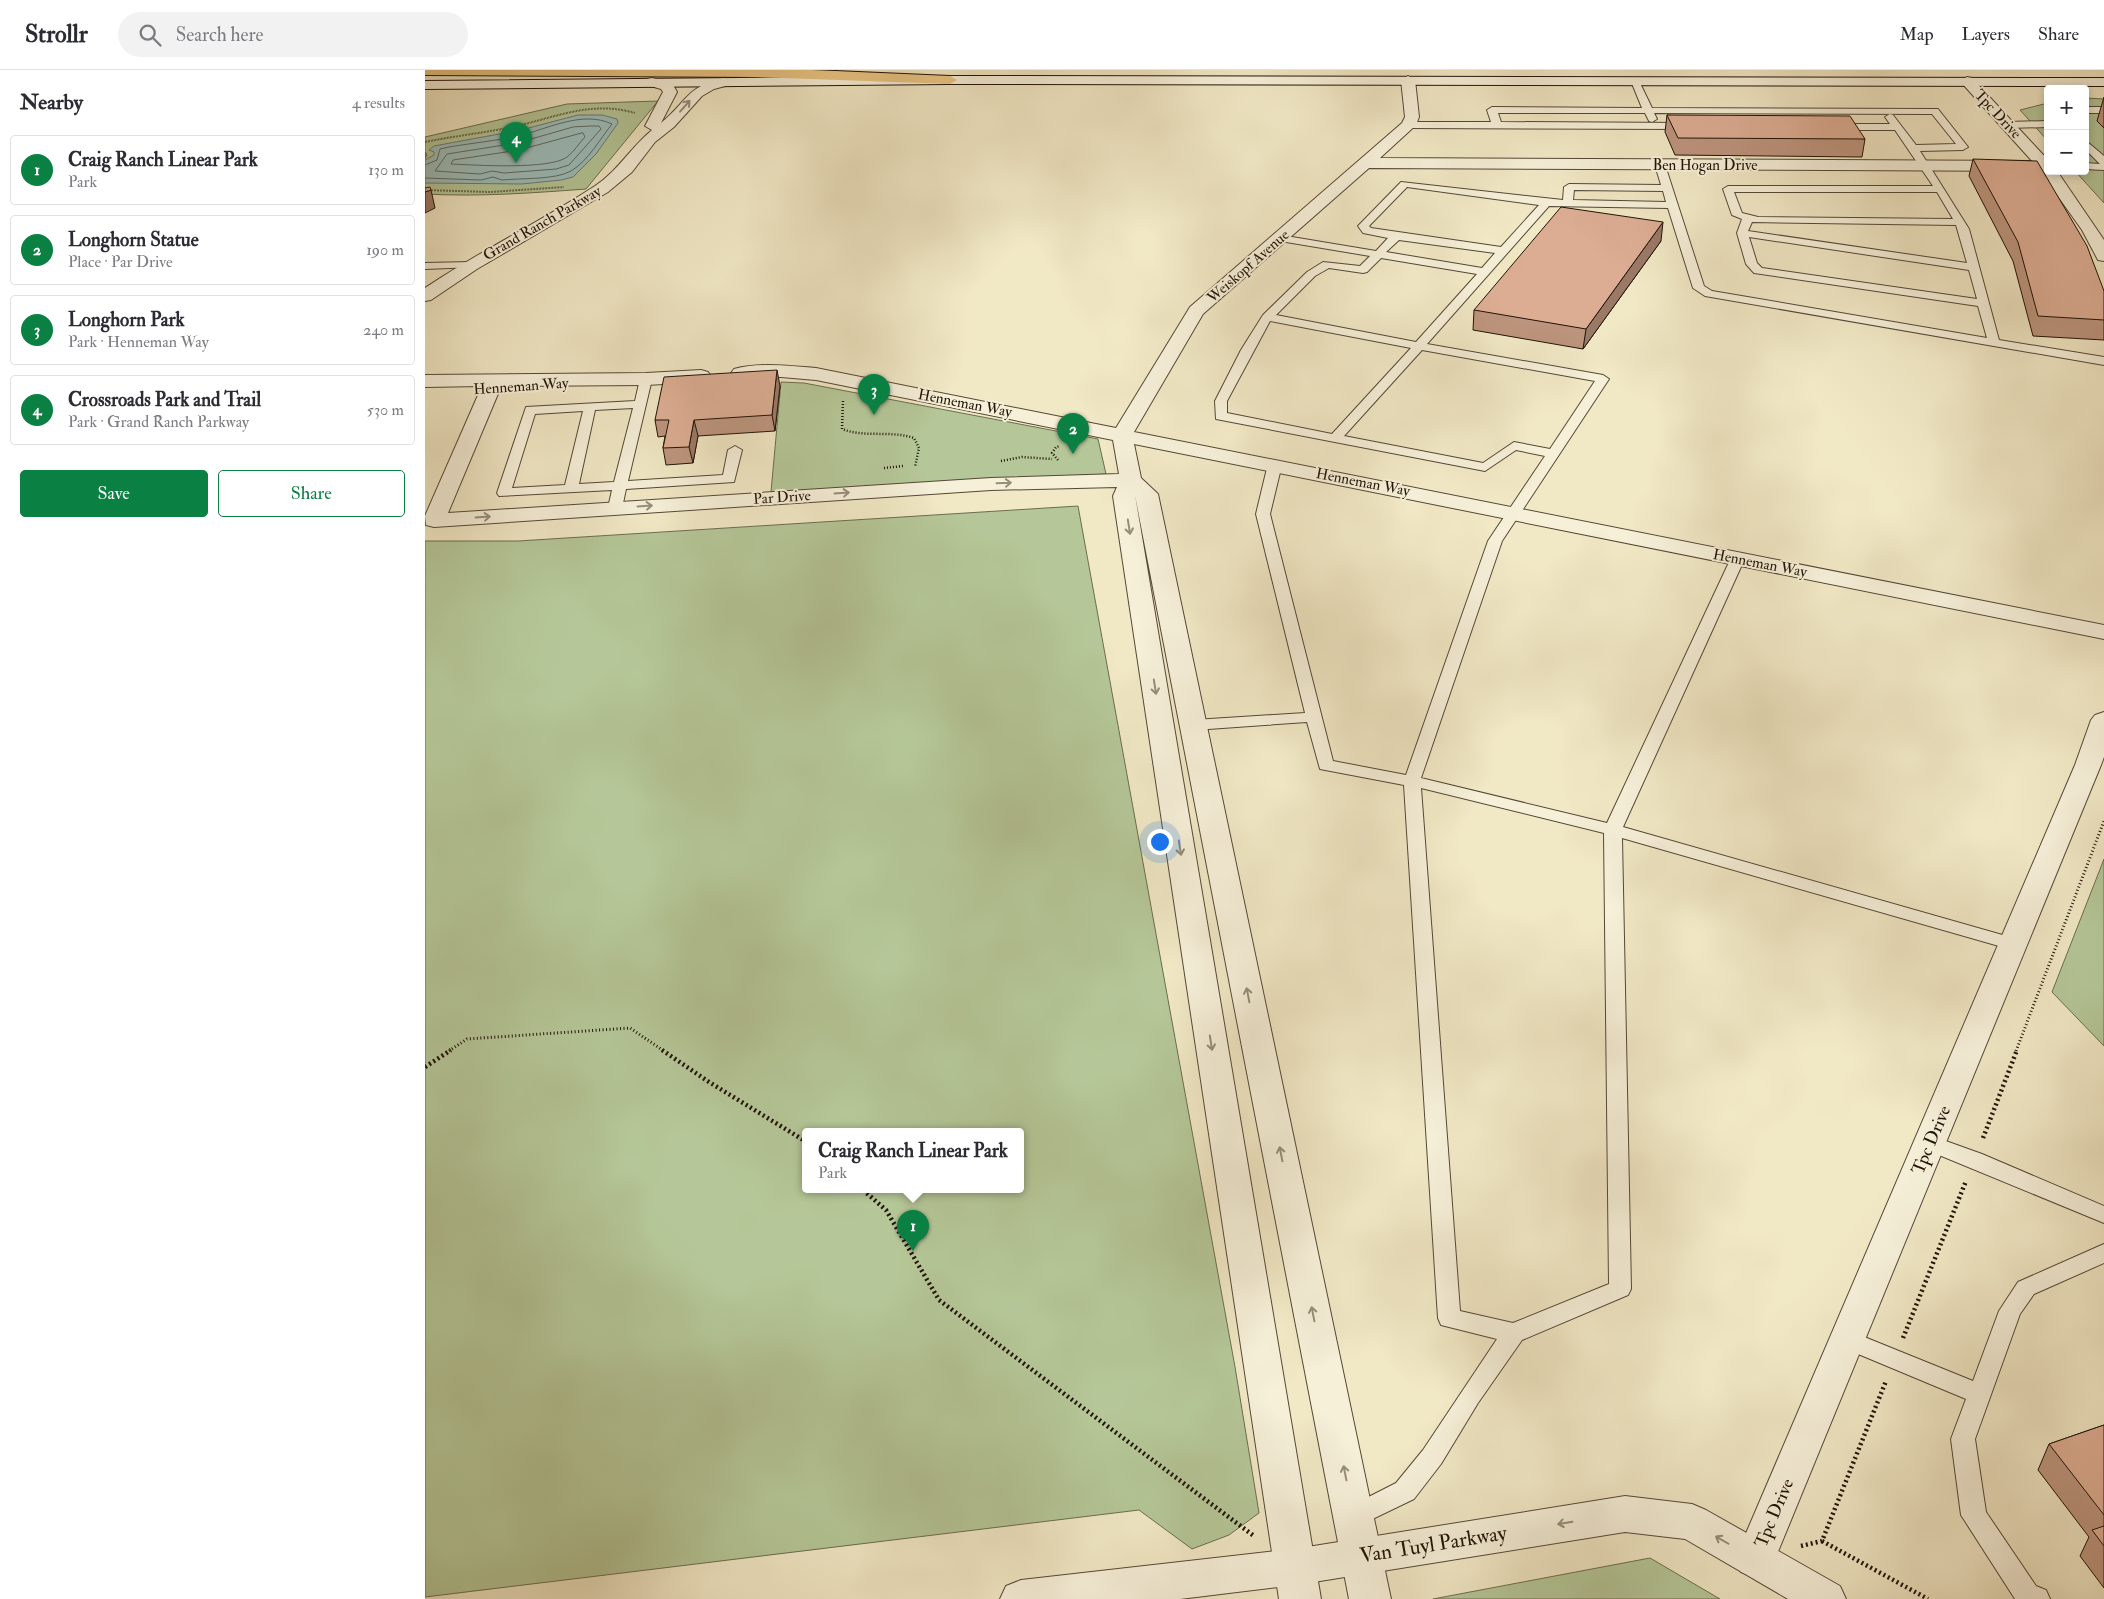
<!DOCTYPE html>
<html lang="en">
<head>
<meta charset="utf-8">
<style>
  :root { --surface:#fff; --page:#f2f2f3; --text:#2b2b33; --muted:#7c7c81; --line:#e1e1e2; --accent:#0b8043 }
  body { margin:0; font-family:"IM FELL Double Pica",serif; background:var(--page); color:var(--text) }
  .controls { position:absolute; right:15px; top:15px; display:grid; overflow:hidden; border-radius:5px; box-shadow:0 2px 8px #0003 }
  .controls button { width:45px; height:45px; display:grid; place-items:center; padding:0; border:0; border-bottom:1px solid var(--line); background:var(--surface); color:var(--text); font:25px sans-serif }
  .you { position:absolute; left:734px; top:771px; width:18px; height:18px; margin:-12px; border:4px solid #fff; border-radius:50%; background:#1a73e8; box-shadow:0 0 0 8px #1a73e833 }
  .badge { display:grid; place-items:center; width:32px; height:32px; border-radius:50%; background:var(--accent); color:#fff; font-size:16px; font-weight:700 }
  .pin { position:absolute; translate:-50% -41px; filter:drop-shadow(0 1px 2px #0008) }
  .pin::after { content:''; position:absolute; top:26px; width:18px; height:15px; background:inherit; clip-path:polygon(0 0,100% 0,50% 100%) }
  .popup { position:absolute; left:377px; top:1058px; width:222px; height:65px; box-sizing:border-box; display:grid; place-content:center; border-radius:5px; background:var(--surface); filter:drop-shadow(0 1px 4px #0005); font-size:16px; white-space:nowrap; color:var(--muted) }
  .popup b { font-size:19px; color:var(--text) }
  .popup::after { content:''; position:absolute; left:50%; top:100%; margin-left:-10px; border:10px solid transparent; border-top-color:var(--surface) }
  .list { margin:0; padding:0; list-style:none }
  h2 { display:flex; justify-content:space-between; align-items:center; height:65px; margin:0; padding:0 20px; font-size:21px }
  h2 small { font-size:16px; font-weight:400; color:var(--muted) }
  .list li { display:grid; grid-template-columns:32px 1fr auto; gap:15px; align-items:center; box-sizing:border-box; height:70px; margin:0 10px 10px; padding:0 10px; border:1px solid var(--line); border-radius:5px }
  .list b { display:block; font-size:19px; white-space:nowrap }
  .list p { margin:0; font-size:16px; white-space:nowrap; color:var(--muted) }
  .list em { font-size:16px; font-style:normal; color:var(--muted) }
  .actions { display:flex; gap:10px; padding:15px 20px }
  .actions a { flex:1; padding:11px 0; border:1px solid var(--accent); border-radius:5px; text-align:center; font-size:18px; color:var(--accent) }
  .actions .main { background:var(--accent); color:#fff }
  .icon { flex:none; width:28px; height:28px; fill:none; stroke:currentColor; stroke-width:2; stroke-linecap:round; stroke-linejoin:round }
  .map { position:relative; flex:none; width:1679px; height:1529px; overflow:hidden }
  header { display:flex; align-items:center; gap:30px; box-sizing:border-box; height:70px; padding:0 25px; background:var(--surface); border-bottom:1px solid var(--line) }
  header strong { font-size:24px }
  nav { display:flex; gap:28px; margin-inline-start:auto; font-size:18px }
  .search { width:350px; height:45px; background:var(--page); display:flex; align-items:center; gap:12px; box-sizing:border-box; padding:0 18px; border-radius:28px; color:var(--muted); font-size:19px }
  main { display:flex }
  aside { flex:1; background:var(--surface) }
  .map>svg:first-child { display:block }
  .green { fill:#b5c798; stroke:#6b6d4f; fill-rule:evenodd }
  .water { fill:#9dbfbd; stroke:#6b7a74 }
  .lines { fill:none; stroke-linecap:round; stroke-linejoin:round }
  .shore { stroke:#5f6962; stroke-width:1 }
  .service-casing { stroke:#554836; stroke-width:2 }
  .minor-casing { stroke:#554836; stroke-width:2 }
  .tertiary-casing { stroke:#554836; stroke-width:2 }
  .secondary-casing { stroke:#211306; stroke-width:2 }
  .motorway-casing { stroke:#211306; stroke-width:2 }
  .path-far3 { stroke:#211306; stroke-width:2; stroke-dasharray:0.5 1; stroke-linecap:butt }
  .path-far2 { stroke:#211306; stroke-width:2.5; stroke-dasharray:1 2; stroke-linecap:butt }
  .path-far1 { stroke:#211306; stroke-width:3; stroke-dasharray:1 2.5; stroke-linecap:butt }
  .path { stroke:#211306; stroke-width:4.5; stroke-dasharray:2 3; stroke-linecap:butt }
  .service { fill:#f6f0d9; fill-rule:evenodd }
  .minor { fill:#f6f0d9; fill-rule:evenodd }
  .tertiary { fill:#f6f0d9; fill-rule:evenodd }
  .secondary { fill:#f6f0d9; fill-rule:evenodd }
  .motorway { fill:#e8c482; fill-rule:evenodd }
  .wall { fill:#bd957e; stroke:#211306 }
  .shaded-wall { fill:#9a7967; stroke:#211306 }
  .building { fill:#dcad93; stroke:#211306 }
  .oneway { stroke:#968d7a }
  .labels { text-anchor:middle; stroke-width:4; stroke-linejoin:round; paint-order:stroke }
  .far-street-label { font-size:15px; fill:#211306; stroke:#f6f0d9 }
  .street-label { font-size:18px; fill:#211306; stroke:#f6f0d9 }
  .near-street-label { font-size:21px; fill:#211306; stroke:#f6f0d9 }
</style>
</head>
<body>
<header>
<strong>Strollr</strong>
<div class="search"><svg class="icon" aria-label="search" viewBox="0 0 24 24"><circle cx="10" cy="10" r="6"/><path d="M15 15l6 6"/></svg>Search here</div>
<nav><a>Map</a><a>Layers</a><a>Share</a></nav>
</header>
<main>
<aside>
<h2>Nearby<small>4 results</small></h2>
<ul class="list">
<li><span class="badge">1</span><div><b>Craig Ranch Linear Park</b><p>Park</p></div><em>130 m</em></li>
<li><span class="badge">2</span><div><b>Longhorn Statue</b><p>Place · Par Drive</p></div><em>190 m</em></li>
<li><span class="badge">3</span><div><b>Longhorn Park</b><p>Park · Henneman Way</p></div><em>240 m</em></li>
<li><span class="badge">4</span><div><b>Crossroads Park and Trail</b><p>Park · Grand Ranch Parkway</p></div><em>530 m</em></li>
</ul>
<div class="actions"><a class="main">Save</a><a>Share</a></div>
</aside>
<div class="map">
<svg width="1679" height="1529" viewBox="0 0 1679 1529">
  <rect width="100%" height="100%" fill="#f1e8c5"/>
  <filter id="stains"><feTurbulence type="fractalNoise" baseFrequency=".004" numOctaves="4"/><feColorMatrix values="0 0 0 0 .2 0 0 0 0 .09 0 0 0 0 .02 0 0 0 .5 -.17"/></filter>
  <radialGradient id="worn" r=".72"><stop offset=".6" stop-color="#630" stop-opacity="0"/><stop offset="1" stop-color="#630" stop-opacity=".3"/></radialGradient>
  <!-- green -->
  <g class="green">
    <polygon points="1660,28 1679,29 1679,133 1650,101 1660,101"/>
    <path d="M233,31L161,119C107,123 54,127 0,124V67L142,34Z"/>
    <polygon points="1623,33 1623,71 1595,40"/>
    <polygon points="356,312 379,313 673,369 681,404 346,422"/>
    <path d="M653,436L810,1297L834,1443L804,1465L767,1479L714,1440L0,1527V471H93ZM380,1062H596V1120H380Z"/>
    <polygon points="1679,789 1679,976 1627,922"/>
    <polygon points="1225,1488 1295,1529 1008,1529"/>
  </g>
  <!-- water -->
  <polygon class="water" points="153,45 177,45 192,49 193,53 171,84 148,107 136,110 97,114 0,113 0,90 9,85 9,82 4,80 9,76 96,60"/>
  <g class="lines">
    <!-- shore -->
    <g class="shore">
      <polygon points="166,56 174,56 176,59 144,95 131,99 79,103 67,101 55,104 10,101 22,84 92,73 148,57"/>
      <path d="M158,63L160,67C154,73 149,82 142,87C125,100 49,95 26,94L28,90L94,80Z"/>
      <path d="M0,95L12,90L15,79L24,77C47,73 70,71 93,66C123,59 157,40 187,54C175,69 163,91 146,101C130,110 96,108 77,110L68,107L56,110L0,108"/>
    </g>
    <defs>
      <g id="service">
        <path d="M1210,8L1214,11L1227,38L1513,39L1543,77L1538,80L1495,81L1544,159L1574,270L1679,287V295L1280,226L1268,218L1243,138L1124,136L1002,274L1178,305L1184,309L1077,471L996,708L1182,753L1306,488L1308,485H1318L1320,488L1198,757L1595,870L1597,874L1595,878L1588,880L1197,768L1206,1219L1203,1225L1097,1270L1053,1333L1016,1394L989,1429L929,1458L920,1455L916,1447L920,1439L971,1413L998,1380L1072,1269L1016,1255L1013,1248L979,715L895,699L882,652L769,660L761,655L769,650L880,643L831,444L843,394L850,390L857,394L845,444L908,691L981,705L1063,471L1120,386L1091,380L1060,401L791,349L790,331L816,280L838,245L882,202L898,192L935,196L945,186L855,171L850,168L855,165L951,181L963,168L938,163L933,156L976,112L1138,130L1139,117L1144,114L1236,115L1230,95L1235,92L1240,95L1279,216L1287,221L1562,268L1553,236L1329,203L1321,194L1312,163L1317,149L1307,145L1298,119L1303,116H1508L1470,60H1409L1404,57L1409,54H1465L1460,47L1465,44L1468,45L1491,75L1531,74L1507,44L1229,43L1232,49L1227,52L1224,51L1220,43H1073L1076,52L1263,53L1268,56L1263,59L984,58L979,55L984,52H1066L1062,40L1067,37L1217,38L1206,11ZM982,117L1114,135L1076,177L946,158L944,156ZM1149,120L1238,121L1241,132L1148,130ZM1309,122H1512L1528,149L1333,147L1317,143ZM1327,152L1531,155L1542,193L1323,161ZM1324,167L1544,200L1552,229L1337,198L1332,193ZM974,170L1070,183L1057,198L961,182ZM956,188L1052,204L991,272L851,245L890,206L904,198L938,203L942,202ZM845,251L986,278L907,364L802,343V331ZM997,280L1170,311L1125,379L1089,372L1058,393L919,366ZM996,718L1179,763L1184,1214L1088,1253L1035,1241Z"/>
        <rect x="1660" y="37" width="19" height="6"/>
        <polygon points="1623,51 1623,57 1582,58 1577,55 1582,52"/>
        <polygon points="1660,70 1679,86 1679,100 1660,99 1660,93 1675,94 1660,79"/>
        <polygon points="46,192 50,193 50,197 0,199 0,193"/>
        <path d="M221,305L227,309L203,411L298,405L303,380L310,376L317,380L309,412L201,419L197,438L190,442L183,438L187,420L74,426L72,423L101,337L210,331L215,309ZM208,338L189,412L154,414L170,340ZM158,341L140,415L87,418L110,344Z"/>
        <polygon points="1504,1065 1557,1084 1679,1136 1679,1153 1497,1078 1494,1073 1497,1068"/>
        <polygon points="1679,1174 1679,1193 1609,1224 1595,1244 1550,1369 1561,1442 1611,1516 1621,1520 1625,1529 1590,1529 1536,1445 1526,1369 1541,1329 1414,1276 1410,1269 1414,1262 1422,1260 1548,1311 1574,1241 1593,1212"/>
      </g>
      <g id="minor">
        <path d="M983,6L990,10L994,47L991,55L955,88L1607,91L1535,11L1542,7L1547,8L1623,90V101H1632L1679,170V191L1673,190L1657,160L1615,101L944,98L778,244L709,362L1679,555V569L709,374L716,408L733,424L966,1529H924L710,425L896,1529H854L688,426L692,417L566,420L9,457L1,455L0,446L57,316L0,317V305L221,303L276,300L283,302L286,306L283,310L276,312L221,315L73,316L75,319L23,443L566,408L694,404L688,370L391,310L356,307H309L306,303L309,299C335,292 364,296 391,298L691,358L765,237L977,53L980,47L976,10Z"/>
        <path d="M227,8L247,13L252,22L236,53C264,30 259,18 299,8L306,12L304,15L289,19L277,26L249,57L230,72L207,102L183,122L52,199L6,230L0,231V218C55,181 115,152 170,116C193,101 206,77 227,60L220,56L238,22L236,19L222,15L220,12L222,9Z"/>
        <polygon points="1679,642 1679,687 1676,695 1350,1489 1344,1502 1330,1507 1316,1502 1310,1489 1650,695 1666,650 1670,645"/>
      </g>
      <polygon id="tertiary" points="1200,1426 1267,1434 1281,1440 1415,1516 1421,1529 1363,1529 1260,1469 1200,1462 870,1515 755,1529 575,1529 581,1516 596,1510 870,1479"/>
      <polygon id="secondary" points="525,6 1679,8 1679,16 525,14 0,19 0,11"/>
      <polygon id="motorway" points="0,0 387,0 525,6 532,10 525,14 329,7 0,5"/>
    </defs>
    <!-- service casing -->
    <use href="#service" class="service-casing"/>
    <!-- minor casing -->
    <use href="#minor" class="minor-casing"/>
    <!-- tertiary casing -->
    <use href="#tertiary" class="tertiary-casing"/>
    <!-- secondary casing -->
    <use href="#secondary" class="secondary-casing"/>
    <!-- motorway casing -->
    <use href="#motorway" class="motorway-casing"/>
    <!-- path-far3 -->
    <g class="path-far3">
      <path d="M0,72C29,66 58,63 87,57C129,48 166,30 210,43"/>
      <polyline points="0,83 2,85 0,88"/>
      <polyline points="0,120 65,122 139,117"/>
    </g>
    <!-- path-far2 -->
    <g class="path-far2">
      <path d="M418,331L417,359C440,368 465,360 489,368L494,378L490,397"/>
      <polyline points="633,390 627,383 631,377 635,376"/>
      <polyline points="576,391 597,387 627,389"/>
      <polyline points="459,398 478,396"/>
    </g>
    <!-- path-far1 -->
    <g class="path-far1">
      <polyline points="24,981 42,969 205,958 239,981"/>
      <polyline points="1591,981 1679,751"/>
    </g>
    <!-- path -->
    <g class="path">
      <polyline points="237,980 284,1012 380,1071"/>
      <polyline points="0,997 26,980"/>
      <polyline points="1558,1068 1592,980"/>
      <polyline points="438,1120 461,1140 514,1230 829,1466"/>
      <polyline points="1478,1268 1541,1111"/>
      <polyline points="1397,1471 1503,1529"/>
      <polyline points="1376,1476 1397,1471 1461,1311"/>
    </g>
    <!-- service -->
    <use href="#service" class="service"/>
    <!-- minor -->
    <use href="#minor" class="minor"/>
    <!-- tertiary -->
    <use href="#tertiary" class="tertiary"/>
    <!-- secondary -->
    <use href="#secondary" class="secondary"/>
    <!-- motorway -->
    <use href="#motorway" class="motorway"/>
  </g>
  <!-- wall -->
  <g class="wall">
    <polygon points="1679,27 1679,58 1672,51"/>
    <polygon points="1242,45 1440,69 1437,87 1250,85 1240,62"/>
    <polygon points="1548,89 1679,221 1679,270 1608,266 1588,191 1544,106"/>
    <polygon points="1236,171 1158,279 1048,260 1049,240"/>
    <polygon points="355,316 350,361 273,366 268,393 241,395 238,378 240,366 233,367 230,350"/>
    <polygon points="1679,1355 1679,1518 1655,1486 1664,1467 1613,1400 1624,1374"/>
  </g>
  <!-- shaded-wall -->
  <g class="shaded-wall">
    <polygon points="6,120 10,138 0,143 0,122"/>
    <polygon points="1238,152 1236,171 1158,279 1161,259"/>
    <polygon points="352,300 355,316 350,361 347,345"/>
    <polygon points="269,350 273,366 268,393 264,377"/>
  </g>
  <!-- building -->
  <g class="building">
    <polygon points="1242,45 1425,46 1440,69 1253,68"/>
    <polygon points="1548,89 1612,91 1662,176 1679,221 1679,250 1613,246 1593,172"/>
    <polygon points="5,117 6,120 0,122 0,118"/>
    <polygon points="1136,137 1238,152 1161,259 1049,240"/>
    <polygon points="352,300 347,345 269,350 264,377 238,378 244,350 230,350 239,307"/>
    <polygon points="1679,1355 1679,1445 1624,1374"/>
    <polygon points="1679,1456 1679,1476 1667,1460"/>
  </g>
  <!-- one-way arrows -->
  <defs><path id="oneway-shaft" d="M-6 0H5M1.5-3L5.5 0L1.5 3" fill="none" stroke-width="1.6" stroke-linecap="round" stroke-linejoin="round" transform="scale(1.25)"/></defs>
  <g class="oneway">
    <use href="#oneway-shaft" transform="translate(260 36) rotate(-49)"/>
    <use href="#oneway-shaft" transform="translate(579 413) rotate(-2)"/>
    <use href="#oneway-shaft" transform="translate(417 423) rotate(-4)"/>
    <use href="#oneway-shaft" transform="translate(220 436) rotate(-4)"/>
    <use href="#oneway-shaft" transform="translate(58 447) rotate(-4)"/>
    <use href="#oneway-shaft" transform="translate(704 457) rotate(81)"/>
    <use href="#oneway-shaft" transform="translate(730 617) rotate(81)"/>
    <use href="#oneway-shaft" transform="translate(755 778) rotate(81)"/>
    <use href="#oneway-shaft" transform="translate(823 925) rotate(-101)"/>
    <use href="#oneway-shaft" transform="translate(786 973) rotate(81)"/>
    <use href="#oneway-shaft" transform="translate(856 1084) rotate(-101)"/>
    <use href="#oneway-shaft" transform="translate(888 1244) rotate(-101)"/>
    <use href="#oneway-shaft" transform="translate(920 1403) rotate(-101)"/>
    <use href="#oneway-shaft" transform="translate(1140 1453) rotate(171)"/>
    <use href="#oneway-shaft" transform="translate(1297 1470) rotate(-150)"/>
  </g>
  <g class="labels">
    <!-- far-street labels -->
    <g class="far-street-label">
      <text transform="translate(1573 44) rotate(47)" y="5">Tpc Drive</text>
      <text x="1280" y="100">Ben Hogan Drive</text>
      <text transform="translate(117 153) rotate(-30)" y="5">Grand Ranch Parkway</text>
      <text transform="translate(823 196) rotate(-41)" y="5">Weiskopf Avenue</text>
      <text transform="translate(96 316) rotate(-4)" y="5">Henneman Way</text>
      <text transform="translate(540 333) rotate(11)" y="5">Henneman Way</text>
      <text transform="translate(938 412) rotate(11)" y="5">Henneman Way</text>
      <text transform="translate(357 427) rotate(-4)" y="5">Par Drive</text>
      <text transform="translate(1335 493) rotate(11)" y="5">Henneman Way</text>
    </g>
    <!-- street labels -->
    <g class="street-label">
      <text transform="translate(1506 1070) rotate(-67)" y="6">Tpc Drive</text>
      <text transform="translate(1349 1443) rotate(-67)" y="6">Tpc Drive</text>
    </g>
    <!-- near-street labels -->
    <g class="near-street-label">
      <text transform="translate(1008 1474) rotate(-9)" y="7">Van Tuyl Parkway</text>
    </g>
  </g>
  <rect width="100%" height="100%" filter="url(#stains)"/>
  <rect width="100%" height="100%" fill="url(#worn)"/>
</svg>
<div class="controls">
<button>+</button>
<button>−</button>
</div>
<div class="you"></div>
<div class="pin badge" style="left:488px;top:1181px">1</div>
<div class="popup"><b>Craig Ranch Linear Park</b>Park</div>
<div class="pin badge" style="left:648px;top:384px">2</div>
<div class="pin badge" style="left:449px;top:345px">3</div>
<div class="pin badge" style="left:91px;top:93px">4</div>
</div>
</main>
</body>
</html>
